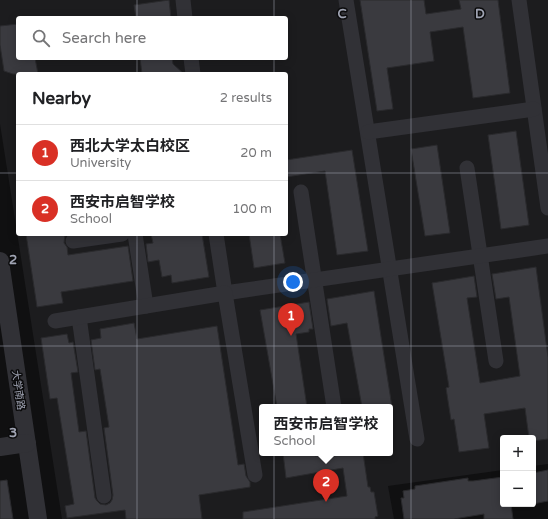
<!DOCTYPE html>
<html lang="en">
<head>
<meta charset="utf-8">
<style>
  :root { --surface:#fff; --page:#f6f6f6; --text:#202124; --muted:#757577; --line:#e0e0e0; --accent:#d93025 }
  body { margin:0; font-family:"Varela Round","Noto Sans SC",sans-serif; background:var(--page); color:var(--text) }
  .controls { position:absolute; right:12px; bottom:12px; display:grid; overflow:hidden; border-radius:4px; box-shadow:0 2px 10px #0003 }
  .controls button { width:36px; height:36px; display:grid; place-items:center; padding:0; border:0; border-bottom:1px solid var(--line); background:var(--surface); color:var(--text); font:20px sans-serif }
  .you { position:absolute; left:293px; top:282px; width:14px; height:14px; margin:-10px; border:3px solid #fff; border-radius:50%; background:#1a73e8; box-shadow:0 0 0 6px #1a73e833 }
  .badge { display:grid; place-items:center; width:26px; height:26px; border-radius:50%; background:var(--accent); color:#fff; font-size:13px; font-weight:700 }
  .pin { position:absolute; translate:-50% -33px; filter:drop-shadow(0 1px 2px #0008) }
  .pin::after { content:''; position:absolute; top:21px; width:14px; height:12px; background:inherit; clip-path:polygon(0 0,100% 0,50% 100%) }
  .popup { position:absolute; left:259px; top:404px; width:134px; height:52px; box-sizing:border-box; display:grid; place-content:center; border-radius:4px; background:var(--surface); filter:drop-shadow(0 1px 3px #0005); font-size:13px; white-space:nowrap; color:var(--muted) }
  .popup b { font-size:15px; color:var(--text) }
  .popup::after { content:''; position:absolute; left:50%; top:100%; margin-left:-8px; border:8px solid transparent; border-top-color:var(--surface) }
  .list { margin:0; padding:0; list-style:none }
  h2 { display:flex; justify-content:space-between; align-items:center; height:52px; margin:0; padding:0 16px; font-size:17px }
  h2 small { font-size:13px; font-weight:400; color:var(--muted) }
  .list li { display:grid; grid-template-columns:26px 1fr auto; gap:12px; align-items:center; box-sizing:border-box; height:56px; padding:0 16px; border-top:1px solid var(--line) }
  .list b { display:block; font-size:15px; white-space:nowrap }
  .list p { margin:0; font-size:13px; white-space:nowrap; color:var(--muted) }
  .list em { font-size:13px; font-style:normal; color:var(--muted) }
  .icon { flex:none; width:22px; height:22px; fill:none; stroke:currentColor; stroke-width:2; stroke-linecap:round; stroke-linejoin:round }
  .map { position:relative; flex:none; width:548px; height:519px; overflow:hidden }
  .search { position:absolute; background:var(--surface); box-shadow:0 2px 10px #0003; left:16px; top:16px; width:272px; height:44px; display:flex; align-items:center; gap:10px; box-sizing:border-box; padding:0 14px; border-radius:4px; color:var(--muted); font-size:15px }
  .panel { position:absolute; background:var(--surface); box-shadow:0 2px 10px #0003; left:16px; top:72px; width:272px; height:164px; border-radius:4px }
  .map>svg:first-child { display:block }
  .built { fill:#1c1c1e; fill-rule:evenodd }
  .building { fill:#3a3a3f; stroke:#2a2a2d }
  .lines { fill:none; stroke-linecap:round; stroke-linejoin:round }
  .minor { stroke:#313136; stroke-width:15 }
  .tertiary { stroke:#313136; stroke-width:18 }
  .grid { fill:none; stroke:#a0a4b3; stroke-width:1; stroke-opacity:0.55 }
  .labels { text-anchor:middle; stroke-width:3; stroke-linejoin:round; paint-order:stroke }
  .street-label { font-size:10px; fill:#a0a4b3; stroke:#0b0b0c }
  .grid-label { font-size:13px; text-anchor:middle; font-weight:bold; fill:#a0a4b3; stroke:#0b0b0c; stroke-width:3; stroke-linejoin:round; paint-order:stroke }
</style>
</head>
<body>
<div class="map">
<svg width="548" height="519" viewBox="0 0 548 519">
  <rect width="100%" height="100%" fill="#101011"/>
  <!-- built -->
  <path class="built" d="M0,0H548V464L533,466V438H503V470L388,486L394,519H62L0,124ZM18,18H286V58H18ZM18,74H286V234H18ZM262,407H390V453H262Z"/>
  <!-- building -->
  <g class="building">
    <polygon points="169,0 171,18 136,18 134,5"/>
    <polygon points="360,0 424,0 426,14 461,9 459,0 498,0 510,93 473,98 463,27 430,32 434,61 387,68 393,109 377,111"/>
    <polygon points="18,24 18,58 35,58 38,74 13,74 4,71 0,45 0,26"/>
    <polygon points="140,58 172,58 173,64 184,74 142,74"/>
    <polygon points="516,131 529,225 501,229 488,135"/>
    <polygon points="437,145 450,233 425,236 411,149"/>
    <polygon points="352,150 368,251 337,255 325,171 286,177 286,160"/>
    <polygon points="26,234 65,234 64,243 67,247 68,255 128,246 133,281 61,292 63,303 37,307"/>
    <polygon points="151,234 202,234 209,277 172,283 171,275 162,277 159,260 148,262 146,244 153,243"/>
    <polygon points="249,234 280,234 285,263 254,268"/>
    <polygon points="536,267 548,357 548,439 533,441 533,438 529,438 525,408 484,414 489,448 459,452 454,419 451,420 446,388 449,387 432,283 474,276 477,297 467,298 480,383 520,376 509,297 496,299 492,274"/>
    <polygon points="374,291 382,343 392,407 362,407 347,323 331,326 327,299"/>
    <polygon points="309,302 313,329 309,329 309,332 296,334 307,407 277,407 260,310"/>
    <polygon points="134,323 137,339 217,326 238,465 244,464 246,476 250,482 250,487 199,495 202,519 126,519 125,510 67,518 65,506 74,504 57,398 50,399 41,338 67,334 69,343 73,342 78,372 71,373 79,432 86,431 95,498 97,501 100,504 106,505 110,503 112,500 113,495 104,428 109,427 100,369 95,370 91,340 101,338 100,329"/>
    <polygon points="283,453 314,453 315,456 331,453 363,453 368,487 370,487 371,492 374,492 378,516 375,517 375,519 243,519 243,512 347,496 343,468 286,478"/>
    <polygon points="548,470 548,501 533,504 533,473"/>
    <polygon points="503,477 503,504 511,504 513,519 484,519 484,514 454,519 404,519 401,498 404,498 403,491 415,489 415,486 468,478 468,481 473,481"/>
    <polygon points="7,480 13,519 0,519 0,481"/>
  </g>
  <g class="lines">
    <!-- minor -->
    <g class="minor">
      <polyline points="183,0 185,18"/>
      <polyline points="346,0 417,439"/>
      <polyline points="519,0 548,208"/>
      <polyline points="191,58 193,74"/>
      <polyline points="368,132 534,109"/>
      <polyline points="467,168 496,361"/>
      <polyline points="301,192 334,407"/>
      <polyline points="135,234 146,306"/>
      <polyline points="216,234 225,293 548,246"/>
      <polyline points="73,241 122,234"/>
      <polyline points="79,317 104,496"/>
      <polyline points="55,321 225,293 255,475"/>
    </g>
    <!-- tertiary -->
    <g class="tertiary">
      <polyline points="0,261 38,519"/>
      <polyline points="0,447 27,443"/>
    </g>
  </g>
  <!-- grid -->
  <path class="grid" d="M137,0V18M274,0V18M411,0V519M137,58V74M274,58V74M0,173H18M286,173H548M137,234V519M274,234V519M0,346H548"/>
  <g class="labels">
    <!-- street labels -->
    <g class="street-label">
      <text transform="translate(19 390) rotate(82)" y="4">大学南路</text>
    </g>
  </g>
  <g class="grid-label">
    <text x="342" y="18">C</text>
    <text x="480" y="18">D</text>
    <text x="13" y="264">2</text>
    <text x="13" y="437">3</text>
  </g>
</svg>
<div class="controls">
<button>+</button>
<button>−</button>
</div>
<div class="you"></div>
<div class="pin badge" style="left:291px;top:336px">1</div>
<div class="pin badge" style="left:326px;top:502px">2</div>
<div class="popup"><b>西安市启智学校</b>School</div>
<div class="search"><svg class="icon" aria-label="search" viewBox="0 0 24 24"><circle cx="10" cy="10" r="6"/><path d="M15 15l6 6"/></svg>Search here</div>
<section class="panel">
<h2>Nearby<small>2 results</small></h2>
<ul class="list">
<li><span class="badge">1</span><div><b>西北大学太白校区</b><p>University</p></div><em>20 m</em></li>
<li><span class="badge">2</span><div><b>西安市启智学校</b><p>School</p></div><em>100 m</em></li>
</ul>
</section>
</div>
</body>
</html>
